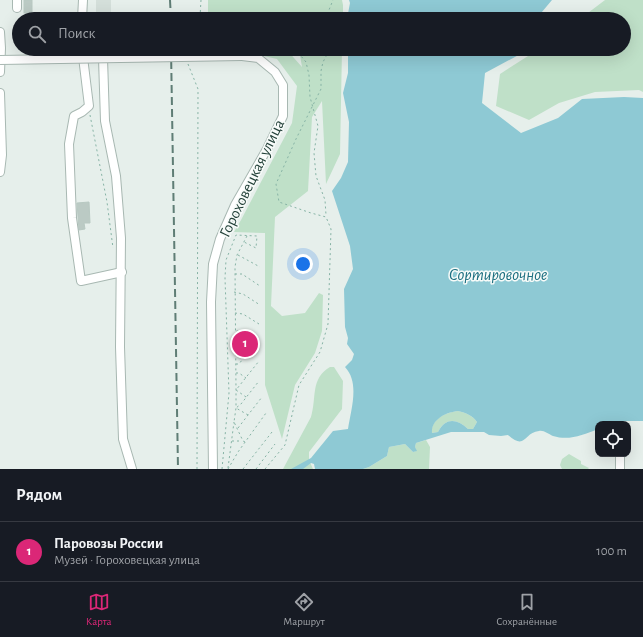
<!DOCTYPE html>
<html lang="ru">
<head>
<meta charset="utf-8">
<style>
  :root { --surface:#171b24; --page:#20242c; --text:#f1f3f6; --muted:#9ea1a6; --line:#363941; --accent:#db2777 }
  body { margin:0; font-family:"Alegreya Sans",sans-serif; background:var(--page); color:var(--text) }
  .controls { position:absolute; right:12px; bottom:12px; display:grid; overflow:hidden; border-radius:8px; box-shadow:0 4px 16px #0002 }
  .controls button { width:36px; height:36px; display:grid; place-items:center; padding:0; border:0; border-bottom:1px solid var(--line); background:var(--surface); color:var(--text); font:20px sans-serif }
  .you { position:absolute; left:303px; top:264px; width:14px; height:14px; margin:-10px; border:3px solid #fff; border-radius:50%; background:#1a73e8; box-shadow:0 0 0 6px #1a73e833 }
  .badge { display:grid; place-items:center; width:26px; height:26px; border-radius:50%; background:var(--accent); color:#fff; font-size:13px; font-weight:700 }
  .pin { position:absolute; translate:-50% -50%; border:2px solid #fff; box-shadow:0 1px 4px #0006 }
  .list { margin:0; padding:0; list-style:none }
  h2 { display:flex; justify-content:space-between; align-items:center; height:52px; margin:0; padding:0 16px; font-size:17px }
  h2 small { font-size:13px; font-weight:400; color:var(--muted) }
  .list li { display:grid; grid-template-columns:26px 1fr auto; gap:12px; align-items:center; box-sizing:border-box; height:60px; padding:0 16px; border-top:1px solid var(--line) }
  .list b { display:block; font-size:15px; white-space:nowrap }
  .list p { margin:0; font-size:13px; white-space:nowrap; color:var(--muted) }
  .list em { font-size:13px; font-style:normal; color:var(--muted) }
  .icon { flex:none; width:22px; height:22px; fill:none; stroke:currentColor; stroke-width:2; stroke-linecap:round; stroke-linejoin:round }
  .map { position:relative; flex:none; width:643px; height:469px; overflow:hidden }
  .search { position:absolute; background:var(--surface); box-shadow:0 4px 16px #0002; left:12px; right:12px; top:12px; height:44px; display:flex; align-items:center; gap:10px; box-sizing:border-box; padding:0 14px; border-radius:22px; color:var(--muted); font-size:15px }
  .sheet { height:112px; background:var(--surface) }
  nav { display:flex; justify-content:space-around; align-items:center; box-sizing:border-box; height:56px; border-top:1px solid var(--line); background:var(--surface); font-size:11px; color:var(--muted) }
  nav a { display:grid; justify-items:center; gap:2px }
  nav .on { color:var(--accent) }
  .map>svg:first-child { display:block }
  .built { fill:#d4dfda }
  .green { fill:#bfe0c8 }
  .water { fill:#8ec9d4; fill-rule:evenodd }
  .building { fill:#bbcac4; stroke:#b8c9c2 }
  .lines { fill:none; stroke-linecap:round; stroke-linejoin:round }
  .minor-casing { stroke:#a8b8b2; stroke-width:10 }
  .path { stroke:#86b3a5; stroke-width:1; stroke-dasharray:2 3; stroke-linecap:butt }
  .minor { stroke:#fff; stroke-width:8 }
  .rail { stroke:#5f7d75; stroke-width:2; stroke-dasharray:8 4; stroke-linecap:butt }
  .minor-bridge-casing { stroke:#a8b8b2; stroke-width:10; stroke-linecap:butt }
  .minor-bridge { stroke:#fff; stroke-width:8 }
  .labels { text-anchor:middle; stroke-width:3; stroke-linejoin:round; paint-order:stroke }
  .street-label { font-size:16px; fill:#24423a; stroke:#f7fbf9 }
  .water-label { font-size:17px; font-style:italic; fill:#1c6f80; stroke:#f7fbf9 }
</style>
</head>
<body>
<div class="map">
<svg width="643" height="469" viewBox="0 0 643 469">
  <rect width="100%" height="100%" fill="#e6efeb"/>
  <!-- built -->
  <rect class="built" x="96" y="0" width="15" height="13"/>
  <!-- green -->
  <g class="green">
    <polygon points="208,0 342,0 343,5 343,19 235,19 208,17"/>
    <polygon points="605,0 643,0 643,92 639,90 595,92 559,103 529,120 496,106 500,74 539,49 624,49 624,19 580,19"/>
    <polygon points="233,49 286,49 302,67 299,49 342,49 340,154 326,184 322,101 312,117 308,191 275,217 271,306 282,316 305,313 319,293 323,295 322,331 315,353 295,385 282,439 265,385 265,233 234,232 241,220 292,123 297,86 277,59"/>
    <path d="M330,367H334L343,381L342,409L309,452V460L313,469H283L311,417C317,397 310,379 330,367Z"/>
    <path d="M458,411C466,413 472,415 477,422L473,429H468C457,419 446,417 438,432L432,433C430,419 447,412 458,411Z"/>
    <polygon points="426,440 430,447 429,469 363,469 369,467 387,456 389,447 405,444 413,452 416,451 415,447 416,443"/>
    <polygon points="569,454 581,461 581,464 589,468 588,469 562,469 560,465 562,459"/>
  </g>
  <!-- water -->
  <g class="water">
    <polygon points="349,0 552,0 536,19 347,19 350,3"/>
    <path d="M349,49H527L526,51L485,73L482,103L521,133L558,118L582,99L624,97L643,98V421H616L609,424H598V429C583,435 569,441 553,436C548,434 544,430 539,431C524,432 526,451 508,435L501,436L489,435L484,432H451L416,443L415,447L417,451L413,452L405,444L389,447L387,456L369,467L363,469H315L314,464L311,463L303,469H291L311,458L333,431L348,429C351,409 360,383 345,367L352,360L354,354L347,344L348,338L345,327L344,289L353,269L350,246L332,191L341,178L348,162L349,122L343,93L348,73V56ZM458,411C466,413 472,415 477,422L473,429H468C457,419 446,417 438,432L432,433C431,419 447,412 458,411Z"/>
  </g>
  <!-- building -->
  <g class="building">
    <rect x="24" y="0" width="8" height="13"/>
    <polygon points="89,202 90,223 84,223 85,229 79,230 77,203"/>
  </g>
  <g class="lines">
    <defs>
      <g id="minor">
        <polyline points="17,8 17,0"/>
        <polyline points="82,19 83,0"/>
        <polyline points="0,32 1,48 0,72"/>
        <polyline points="82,49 89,106 82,112 74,116 69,144 72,218 81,281 122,272"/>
        <polyline points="103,58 105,121 116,176 121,238 120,347 123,439 132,469"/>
        <polyline points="0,93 2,155 0,172"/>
        <polyline points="620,454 620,469"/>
        <polyline points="213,469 211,302 213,264 220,239 235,205 267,149 283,116 283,85 275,72 258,58 242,56"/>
      </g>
    </defs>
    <!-- minor casing -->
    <use href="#minor" class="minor-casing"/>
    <!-- path -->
    <g class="path">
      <polyline points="201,0 200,17 202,19"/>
      <polyline points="332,19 329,10 333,0"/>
      <polyline points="295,49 306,62 309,75 310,97 318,126 314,153 316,176 325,200 326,215"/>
      <polyline points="188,64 198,89 197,469"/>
      <polyline points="90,115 107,202 113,248"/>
      <polyline points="238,255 260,267"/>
      <polyline points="235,274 242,274 260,286"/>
      <polyline points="234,292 243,294 260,305"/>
      <polyline points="235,313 243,314 259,324"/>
      <polyline points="246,337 246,344 249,349"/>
      <polyline points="237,346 258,342"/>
      <polyline points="236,364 239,364 255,343 239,331 236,331"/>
      <polyline points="236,373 239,373 246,378"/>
      <polyline points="246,397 236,390 259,361"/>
      <polyline points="248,415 236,408 241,404 259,381"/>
      <polyline points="238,428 262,397"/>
      <polyline points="232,441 242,441"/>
      <polyline points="245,442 243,441 234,422 236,408 236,390 235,267 237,255 247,236"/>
      <polyline points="228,468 234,422"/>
      <polyline points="222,469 229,393 225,278 226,260 236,235 257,236 256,248 244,242"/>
      <polyline points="228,469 238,452 266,413"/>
      <polyline points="243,469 272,432"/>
      <polyline points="256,469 275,444"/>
      <polyline points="265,469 285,445 299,385 320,352 328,324 331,229 326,217 311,213 279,202 276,184 296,139 321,89 321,71 323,62 330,49"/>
    </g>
    <!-- minor -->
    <use href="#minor" class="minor"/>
    <!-- rail -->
    <g class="rail">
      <polyline points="170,0 171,19"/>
      <polyline points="171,49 178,469"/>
    </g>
    <defs>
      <polyline id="minor-bridge" points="0,60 242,56"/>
    </defs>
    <!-- minor-bridge casing -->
    <use href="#minor-bridge" class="minor-bridge-casing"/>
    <!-- minor-bridge -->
    <use href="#minor-bridge" class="minor-bridge"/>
  </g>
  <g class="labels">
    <!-- street labels -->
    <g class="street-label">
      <text transform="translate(251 178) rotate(-64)" y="6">Гороховецкая улица</text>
    </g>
    <!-- water labels -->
    <g class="water-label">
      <text x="498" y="280">Сортировочное</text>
    </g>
  </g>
</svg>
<div class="controls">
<button><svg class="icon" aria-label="locate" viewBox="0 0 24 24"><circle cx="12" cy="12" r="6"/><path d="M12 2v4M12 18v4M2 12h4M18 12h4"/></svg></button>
</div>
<div class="you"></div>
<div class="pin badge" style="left:245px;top:344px">1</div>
<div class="search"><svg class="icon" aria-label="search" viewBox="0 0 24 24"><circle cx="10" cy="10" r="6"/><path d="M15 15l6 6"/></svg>Поиск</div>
</div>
<section class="sheet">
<h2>Рядом<small></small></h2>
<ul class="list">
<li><span class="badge">1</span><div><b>Паровозы России</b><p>Музей · Гороховецкая улица</p></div><em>100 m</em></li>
</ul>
</section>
<nav>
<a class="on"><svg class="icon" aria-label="map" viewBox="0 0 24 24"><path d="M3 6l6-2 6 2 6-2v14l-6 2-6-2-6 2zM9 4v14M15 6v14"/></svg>Карта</a>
<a><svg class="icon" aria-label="directions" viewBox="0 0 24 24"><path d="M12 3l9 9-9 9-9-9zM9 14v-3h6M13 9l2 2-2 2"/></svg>Маршрут</a>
<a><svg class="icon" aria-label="saved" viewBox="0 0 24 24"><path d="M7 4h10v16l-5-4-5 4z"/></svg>Сохранённые</a>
</nav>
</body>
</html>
